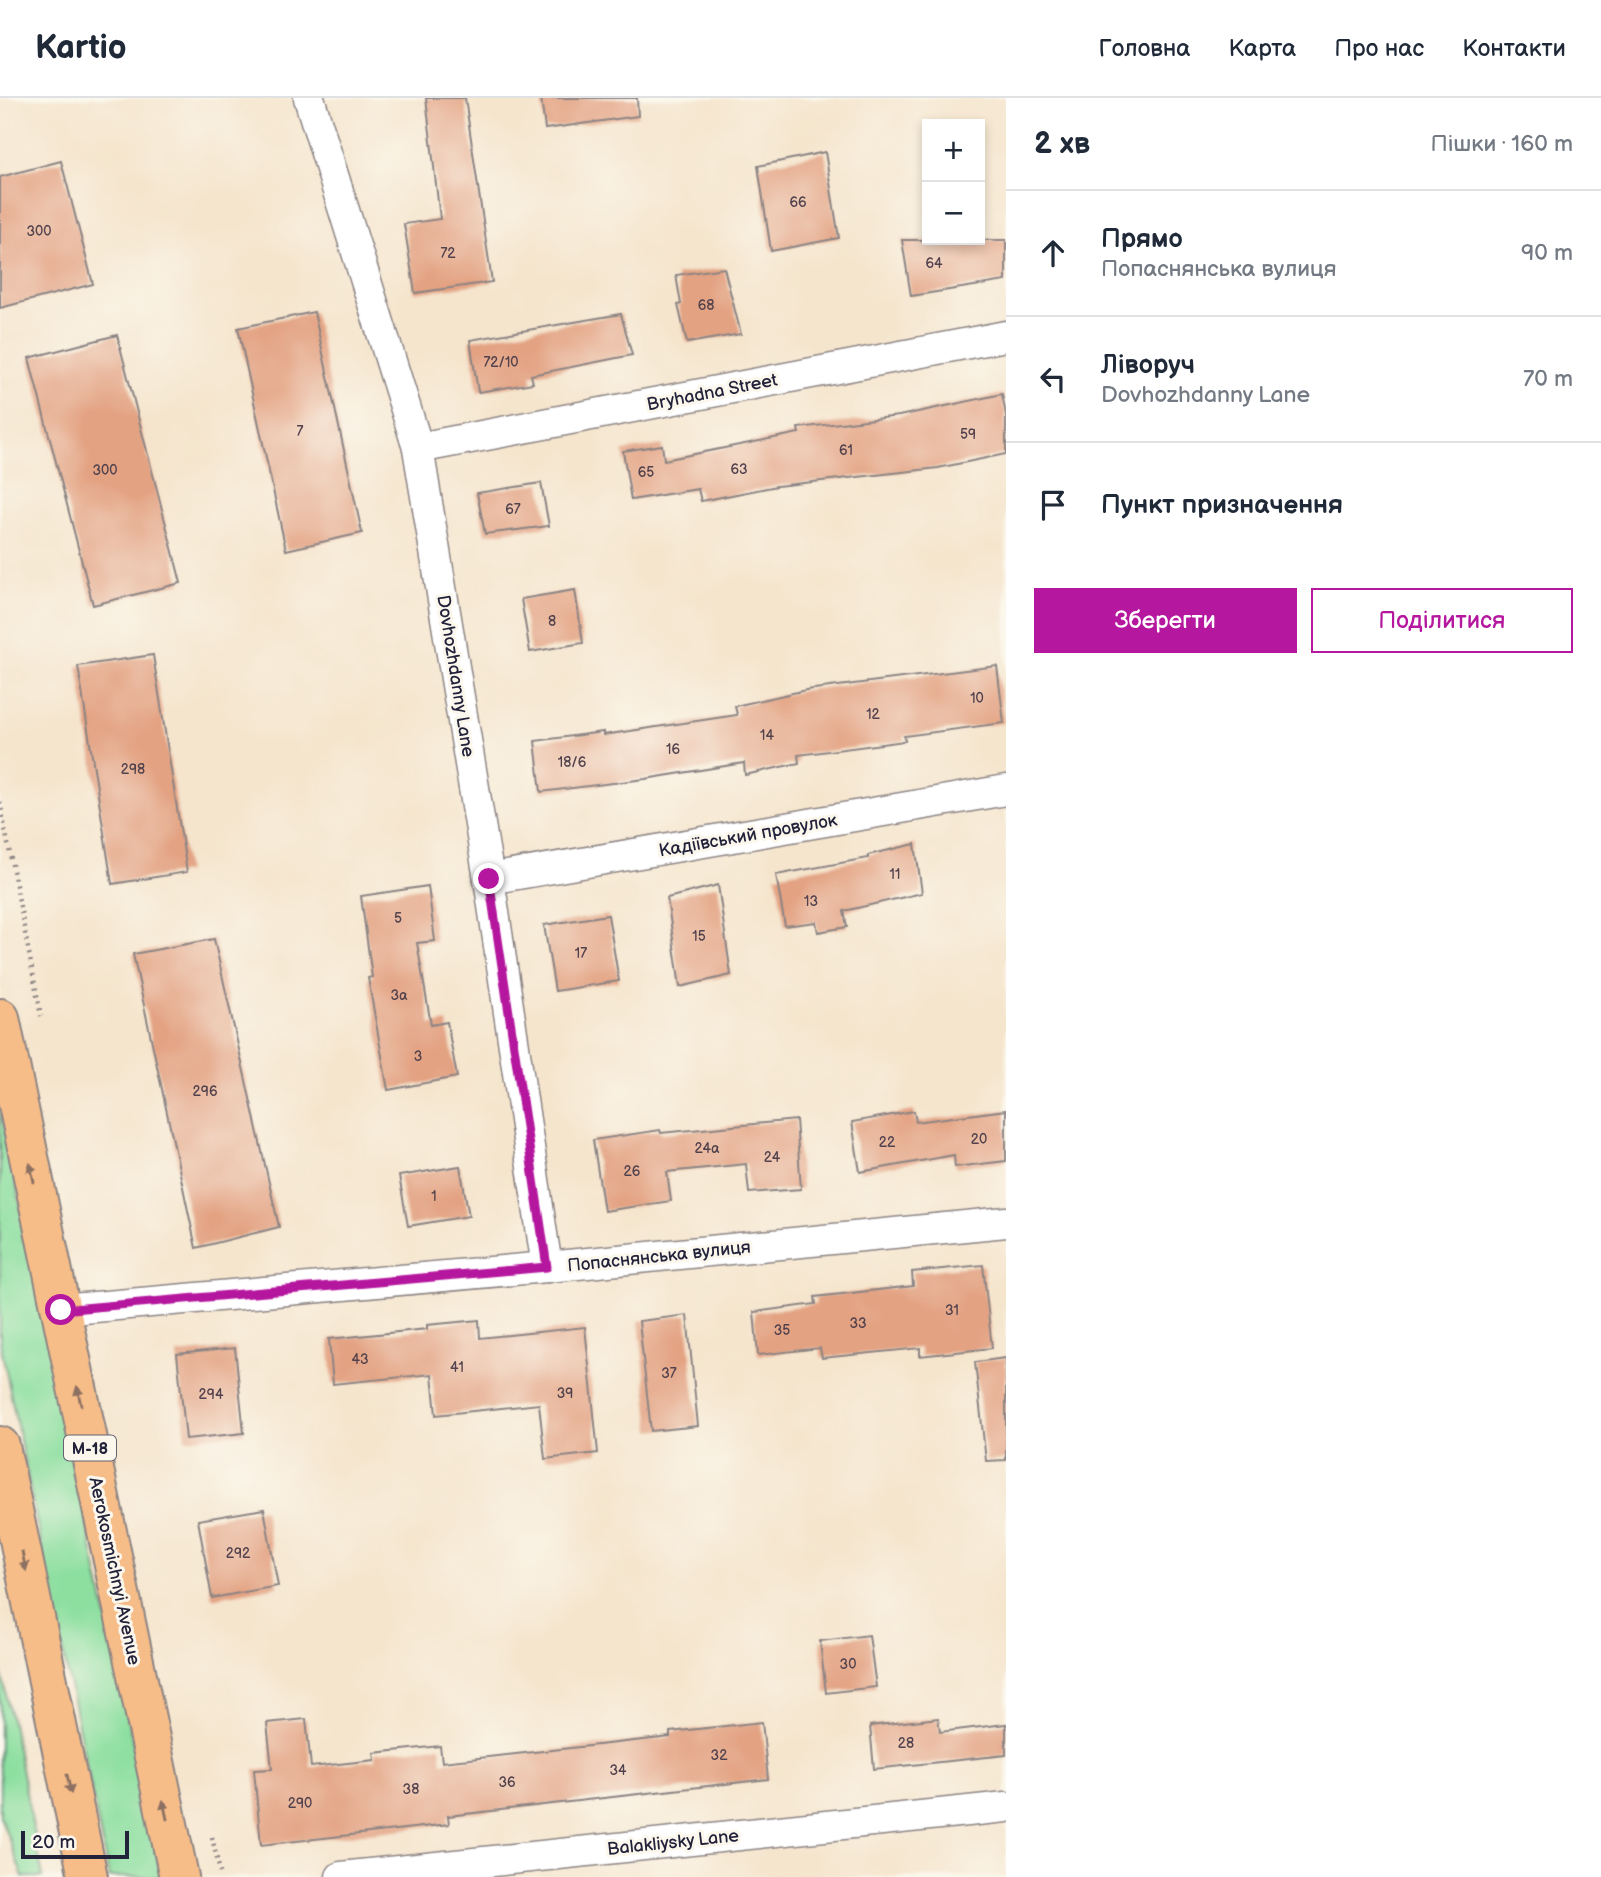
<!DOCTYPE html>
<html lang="uk">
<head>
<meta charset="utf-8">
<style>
  :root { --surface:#fff; --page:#f2f2f3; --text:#1f2937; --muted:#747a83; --line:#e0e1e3; --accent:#b5179e }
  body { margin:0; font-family:"Balsamiq Sans",sans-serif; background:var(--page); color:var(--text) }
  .controls { position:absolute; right:21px; top:21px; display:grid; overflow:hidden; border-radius:0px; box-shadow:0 4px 10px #0003 }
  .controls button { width:63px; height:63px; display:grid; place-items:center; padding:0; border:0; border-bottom:2px solid var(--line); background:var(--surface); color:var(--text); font:35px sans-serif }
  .scale { position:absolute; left:21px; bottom:18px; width:108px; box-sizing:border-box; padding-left:7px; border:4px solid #22223b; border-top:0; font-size:19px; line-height:24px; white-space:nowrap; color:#22223b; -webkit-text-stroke:5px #fbf7ec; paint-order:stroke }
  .stop { position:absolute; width:21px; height:21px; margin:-16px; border:5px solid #b5179e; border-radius:50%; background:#fff }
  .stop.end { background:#b5179e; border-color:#fff; box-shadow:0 2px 7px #0008 }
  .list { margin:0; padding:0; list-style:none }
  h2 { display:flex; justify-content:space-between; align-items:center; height:91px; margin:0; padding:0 28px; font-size:30px }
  h2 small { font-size:23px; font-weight:400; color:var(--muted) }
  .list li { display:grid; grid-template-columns:46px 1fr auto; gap:21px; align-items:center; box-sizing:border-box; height:126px; padding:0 28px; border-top:2px solid var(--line) }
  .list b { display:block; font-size:26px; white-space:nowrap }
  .list p { margin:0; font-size:23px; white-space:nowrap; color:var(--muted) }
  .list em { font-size:23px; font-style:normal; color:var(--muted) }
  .actions { display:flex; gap:14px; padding:21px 28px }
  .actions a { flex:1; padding:16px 0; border:2px solid var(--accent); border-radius:0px; text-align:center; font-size:24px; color:var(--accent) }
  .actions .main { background:var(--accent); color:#fff }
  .icon { flex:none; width:38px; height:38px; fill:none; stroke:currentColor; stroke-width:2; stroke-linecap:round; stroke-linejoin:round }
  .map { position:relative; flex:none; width:1006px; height:1779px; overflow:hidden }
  header { display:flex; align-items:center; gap:42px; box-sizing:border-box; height:98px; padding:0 35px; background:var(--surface); border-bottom:2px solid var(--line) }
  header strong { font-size:33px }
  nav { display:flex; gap:38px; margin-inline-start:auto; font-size:24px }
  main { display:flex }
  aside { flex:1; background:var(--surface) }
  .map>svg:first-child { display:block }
  .green { fill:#8ddfa0; stroke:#58806e; stroke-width:2 }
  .building { fill:#e3a282 }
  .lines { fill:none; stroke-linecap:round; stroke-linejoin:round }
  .minor-casing { stroke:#8c8484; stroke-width:33 }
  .primary-casing { stroke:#8c8484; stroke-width:42 }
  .path { stroke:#8c8484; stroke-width:4.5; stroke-dasharray:2 5; stroke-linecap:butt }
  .minor { stroke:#fff; stroke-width:30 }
  .primary { stroke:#f7bd88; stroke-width:38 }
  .oneway { fill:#8c7062 }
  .route { stroke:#b5179e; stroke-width:9 }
  .labels { text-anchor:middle; stroke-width:6; stroke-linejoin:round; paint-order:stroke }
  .number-label { font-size:14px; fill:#52424d }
  .shield { fill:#fbf7ec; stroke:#636270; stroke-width:2 }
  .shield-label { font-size:16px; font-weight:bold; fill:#22223b }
  .street-label { font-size:18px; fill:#22223b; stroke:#fbf7ec }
</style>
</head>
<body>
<header>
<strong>Kartio</strong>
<nav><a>Головна</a><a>Карта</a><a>Про нас</a><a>Контакти</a></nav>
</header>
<main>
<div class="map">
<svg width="1006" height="1779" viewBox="0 0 1006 1779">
  <rect width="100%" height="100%" fill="#fbf7ec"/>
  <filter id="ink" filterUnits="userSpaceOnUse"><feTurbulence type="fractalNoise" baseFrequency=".0143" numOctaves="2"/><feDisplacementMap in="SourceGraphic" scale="14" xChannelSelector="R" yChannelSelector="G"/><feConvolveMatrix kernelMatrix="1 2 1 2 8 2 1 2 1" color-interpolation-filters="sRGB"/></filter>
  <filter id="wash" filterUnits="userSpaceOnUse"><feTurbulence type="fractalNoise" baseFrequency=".00686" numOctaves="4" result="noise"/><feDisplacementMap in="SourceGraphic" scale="28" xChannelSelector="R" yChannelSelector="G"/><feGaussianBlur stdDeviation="1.57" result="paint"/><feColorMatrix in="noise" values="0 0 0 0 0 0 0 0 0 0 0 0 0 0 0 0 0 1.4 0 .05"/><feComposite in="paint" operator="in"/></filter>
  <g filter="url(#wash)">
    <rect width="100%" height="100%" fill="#f5e5cd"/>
    <!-- green -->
    <g class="green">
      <polygon points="0,1010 161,1779 109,1779 0,1244"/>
      <polygon points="0,1566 43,1779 23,1779 0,1718"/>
    </g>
    <g id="blocks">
      <!-- building -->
      <g class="building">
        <polygon points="426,0 465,0 492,184 415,195 404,126 440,121"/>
        <polygon points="541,0 637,0 638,18 545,31"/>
        <polygon points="825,54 839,140 771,153 758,68"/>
        <polygon points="61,63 93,186 0,210 0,79"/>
        <polygon points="902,142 1006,142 1006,183 911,198"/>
        <polygon points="724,170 741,236 687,245 678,207 681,206 676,177"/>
        <polygon points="314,214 362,435 286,452 238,230"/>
        <polygon points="621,216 632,257 531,277 533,285 478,294 470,242"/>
        <polygon points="117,237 181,485 93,507 29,260"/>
        <polygon points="1002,296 1006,317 1006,356 938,370 777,388 701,403 698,391 631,402 623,353 662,347 664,362 799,335 798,330 899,318"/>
        <polygon points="541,385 549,428 485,436 477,395"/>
        <polygon points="575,492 583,545 530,554 521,501"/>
        <polygon points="153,557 187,774 112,786 78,568"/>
        <polygon points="997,568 1004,625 904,638 905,643 798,657 799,665 745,677 744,665 645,681 541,694 535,643 603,634 603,637 737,617 735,608 806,592"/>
        <polygon points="915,746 922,795 844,813 847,829 818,834 816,824 785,828 776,777 868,760 868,757"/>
        <polygon points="718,787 731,877 680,889 667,800"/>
        <polygon points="428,788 435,843 417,845 431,927 447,924 457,979 388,992 368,880 372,879 361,798"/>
        <polygon points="608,817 619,883 555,893 544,827"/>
        <polygon points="214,841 279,1129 196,1150 133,856"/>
        <polygon points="1006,1012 1006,1063 955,1069 954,1057 860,1074 852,1024 914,1013 916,1024"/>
        <polygon points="796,1022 801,1091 749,1095 746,1066 667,1074 671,1103 604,1113 593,1042 660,1032 661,1035"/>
        <polygon points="460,1068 469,1118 408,1128 399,1078"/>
        <polygon points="983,1167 992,1250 920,1258 920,1250 822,1260 820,1250 758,1257 754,1214 816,1206 815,1199 913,1188 912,1174"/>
        <polygon points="687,1217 698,1328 651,1333 639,1223"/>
        <polygon points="479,1222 480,1240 585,1229 598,1355 545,1361 539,1306 436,1317 432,1276 333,1286 329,1241 427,1231 427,1227"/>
        <polygon points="235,1250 244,1335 186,1341 177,1256"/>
        <polygon points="1006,1260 1006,1362 986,1363 975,1264"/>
        <polygon points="264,1411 278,1488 212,1500 198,1422"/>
        <polygon points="869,1537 876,1589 826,1595 820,1543"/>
        <polygon points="938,1620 940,1634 1006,1626 1006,1657 874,1671 870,1628"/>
        <polygon points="306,1621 311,1669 375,1662 374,1655 440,1648 442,1664 670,1639 670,1634 762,1624 768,1681 448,1718 449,1726 261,1747 254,1672 272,1671 267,1625"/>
      </g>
    </g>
  </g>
  <g filter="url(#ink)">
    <use href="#blocks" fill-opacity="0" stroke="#8c8484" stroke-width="2"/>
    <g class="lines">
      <defs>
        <g id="minor">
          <polyline points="309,0 418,350 489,781 547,1169"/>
          <polyline points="418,350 1006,238"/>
          <polyline points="489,781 1006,692"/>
          <polyline points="61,1212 547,1169 1006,1124"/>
          <polyline points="341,1779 1006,1709"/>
        </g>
        <g id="primary">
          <polyline points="0,920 179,1779"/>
          <polyline points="0,1348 88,1779"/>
        </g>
      </defs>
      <!-- minor casing -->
      <use href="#minor" class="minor-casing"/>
      <!-- primary casing -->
      <use href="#primary" class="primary-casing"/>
      <!-- path -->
      <g class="path">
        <polyline points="0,704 41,918"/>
        <polyline points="212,1739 221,1779"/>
      </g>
      <!-- minor -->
      <use href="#minor" class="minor"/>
      <!-- primary -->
      <use href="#primary" class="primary"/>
    </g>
    <!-- one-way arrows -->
    <defs><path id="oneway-solid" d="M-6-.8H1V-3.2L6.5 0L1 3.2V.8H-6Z" transform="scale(1.75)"/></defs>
    <g class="oneway">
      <use href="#oneway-solid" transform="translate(32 1075) rotate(-102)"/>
      <use href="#oneway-solid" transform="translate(79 1298) rotate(-102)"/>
      <use href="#oneway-solid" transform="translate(24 1463) rotate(78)"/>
      <use href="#oneway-solid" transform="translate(69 1686) rotate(78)"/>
      <use href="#oneway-solid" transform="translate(165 1712) rotate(-102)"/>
    </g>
  </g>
  <g class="lines" filter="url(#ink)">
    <!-- route -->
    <polyline class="route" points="61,1212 547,1169 489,781"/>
  </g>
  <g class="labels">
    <!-- number labels -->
    <g class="number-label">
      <text x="798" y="109">66</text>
      <text x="39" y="138">300</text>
      <text x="448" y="160">72</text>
      <text x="934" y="170">64</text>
      <text x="706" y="212">68</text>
      <text x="501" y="269">72/10</text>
      <text x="300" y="338">7</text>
      <text x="968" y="341">59</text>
      <text x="846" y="357">61</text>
      <text x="739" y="376">63</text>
      <text x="105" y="377">300</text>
      <text x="646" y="379">65</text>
      <text x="513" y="416">67</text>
      <text x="552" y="528">8</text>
      <text x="977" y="605">10</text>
      <text x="873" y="621">12</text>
      <text x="767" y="642">14</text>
      <text x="673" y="656">16</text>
      <text x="572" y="669">18/6</text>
      <text x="133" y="676">298</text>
      <text x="895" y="781">11</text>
      <text x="811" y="808">13</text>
      <text x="398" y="825">5</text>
      <text x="699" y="843">15</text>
      <text x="581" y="860">17</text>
      <text x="399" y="902">3а</text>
      <text x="418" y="963">3</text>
      <text x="205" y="998">296</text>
      <text x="979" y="1046">20</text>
      <text x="887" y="1049">22</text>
      <text x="707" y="1055">24а</text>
      <text x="772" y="1064">24</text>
      <text x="632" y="1078">26</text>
      <text x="434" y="1103">1</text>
      <text x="952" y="1217">31</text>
      <text x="858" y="1230">33</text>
      <text x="782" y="1237">35</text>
      <text x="360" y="1266">43</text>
      <text x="457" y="1274">41</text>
      <text x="669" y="1280">37</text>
      <text x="565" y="1300">39</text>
      <text x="211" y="1301">294</text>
      <text x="238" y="1460">292</text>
      <text x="848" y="1571">30</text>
      <text x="906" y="1650">28</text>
      <text x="719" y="1662">32</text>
      <text x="618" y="1677">34</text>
      <text x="507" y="1689">36</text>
      <text x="411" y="1696">38</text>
      <text x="300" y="1710">290</text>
    </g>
    <!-- shield labels -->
    <rect class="shield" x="64" y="1337.5" width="52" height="25" rx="5"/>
    <g class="shield-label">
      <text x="90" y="1356">М-18</text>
    </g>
    <!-- street labels -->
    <g class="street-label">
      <text transform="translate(712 294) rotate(-11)" y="6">Bryhadna Street</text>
      <text transform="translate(456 578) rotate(81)" y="6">Dovhozhdanny Lane</text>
      <text transform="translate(748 737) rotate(-10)" y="6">Кадіївський провулок</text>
      <text transform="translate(659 1158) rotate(-6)" y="6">Попаснянська вулиця</text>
      <text transform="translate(115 1473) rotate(78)" y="6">Aerokosmichnyi Avenue</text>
      <text transform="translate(673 1744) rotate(-6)" y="6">Balakliysky Lane</text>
    </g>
  </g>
</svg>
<div class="controls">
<button>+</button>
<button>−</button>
</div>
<div class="scale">20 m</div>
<div class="stop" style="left:61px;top:1212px"></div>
<div class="stop end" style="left:489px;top:781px"></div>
</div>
<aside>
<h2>2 хв<small>Пішки · 160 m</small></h2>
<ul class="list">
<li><svg class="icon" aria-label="ahead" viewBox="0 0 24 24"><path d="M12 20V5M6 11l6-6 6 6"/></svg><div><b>Прямо</b><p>Попаснянська вулиця</p></div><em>90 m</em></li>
<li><svg class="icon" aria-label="left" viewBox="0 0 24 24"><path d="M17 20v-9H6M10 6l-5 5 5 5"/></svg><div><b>Ліворуч</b><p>Dovhozhdanny Lane</p></div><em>70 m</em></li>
<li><svg class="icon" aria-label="arrive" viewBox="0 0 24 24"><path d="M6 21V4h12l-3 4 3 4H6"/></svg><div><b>Пункт призначення</b></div></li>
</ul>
<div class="actions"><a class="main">Зберегти</a><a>Поділитися</a></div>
</aside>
</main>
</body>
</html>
